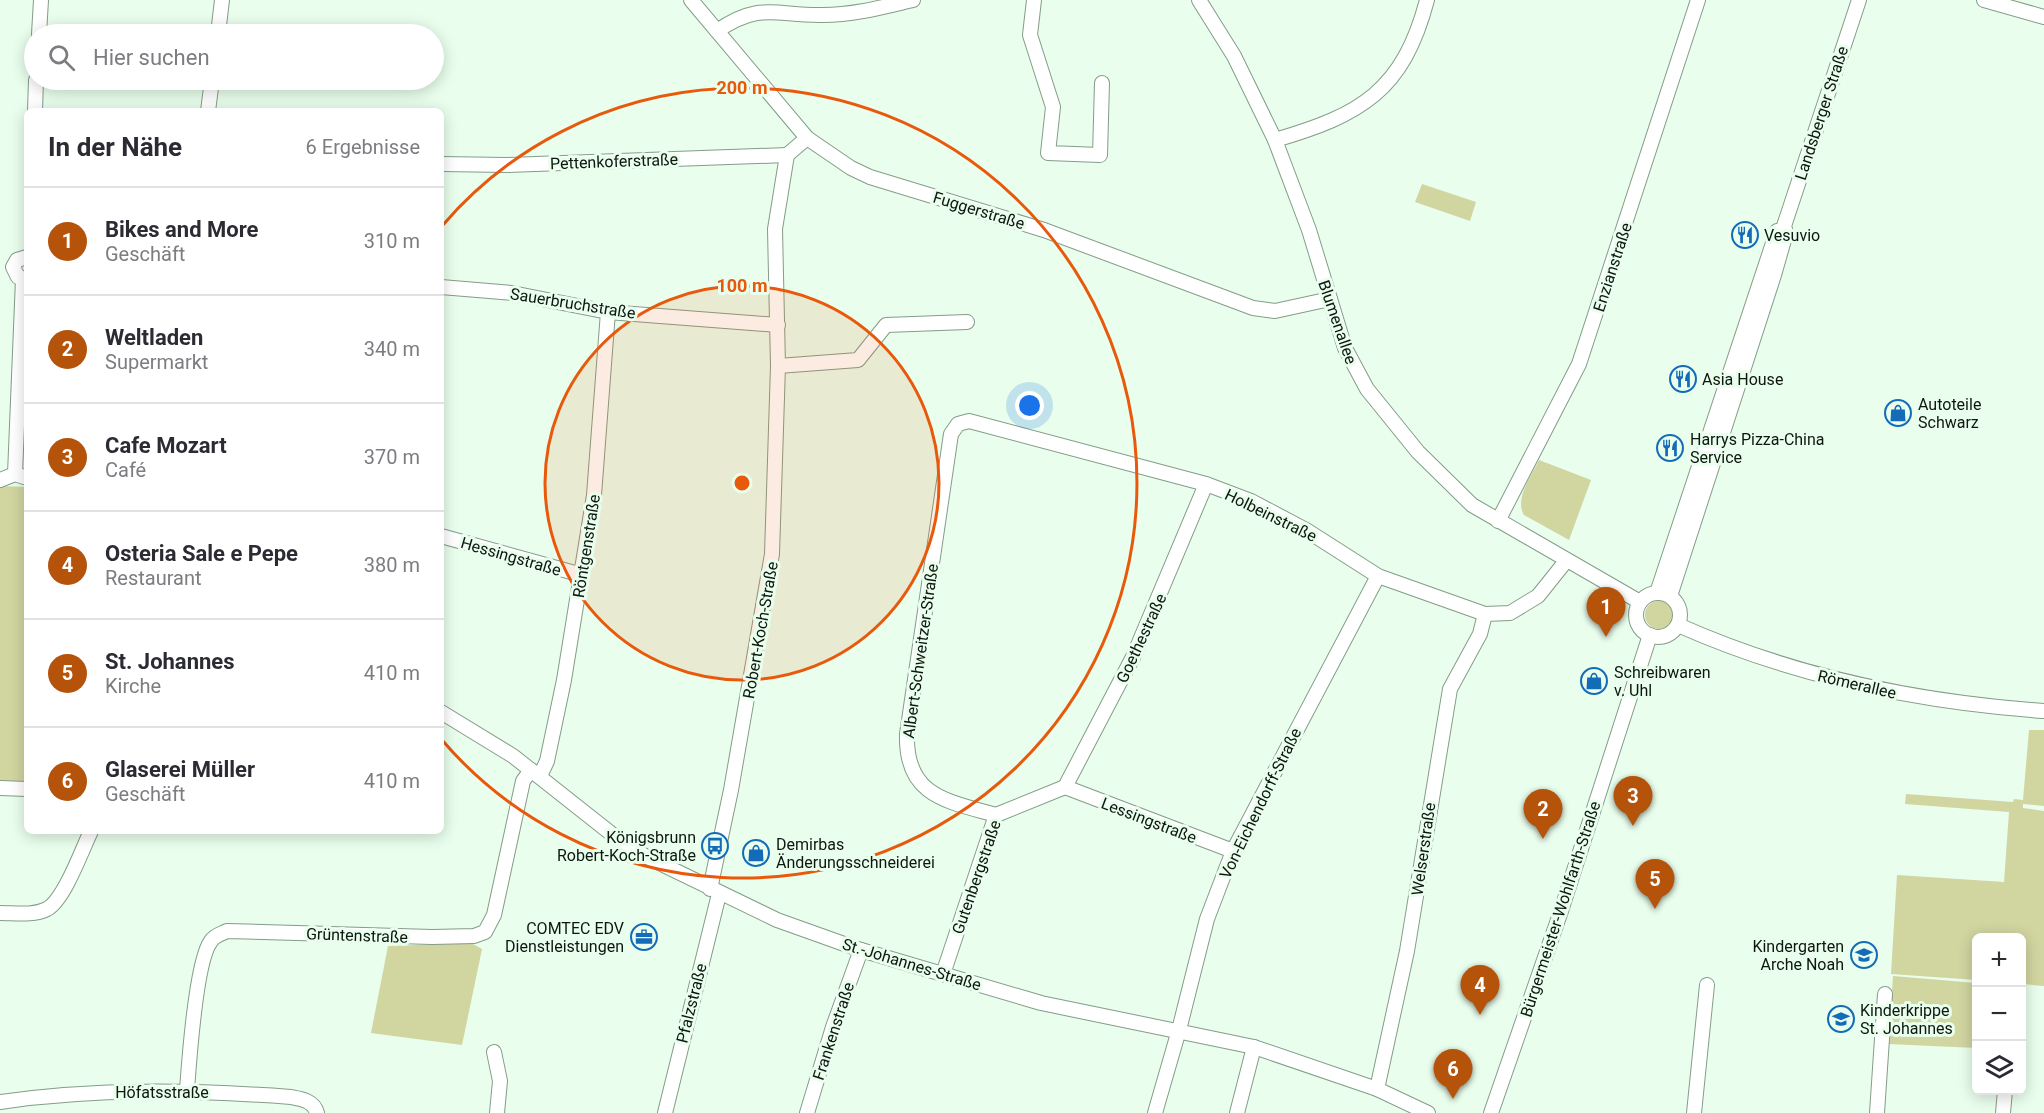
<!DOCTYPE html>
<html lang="de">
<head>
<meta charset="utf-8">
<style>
  :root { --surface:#fff; --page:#f2f2f3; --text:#2b2b33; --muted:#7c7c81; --line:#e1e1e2; --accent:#b45309 }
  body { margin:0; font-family:Roboto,sans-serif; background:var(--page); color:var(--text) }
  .controls { position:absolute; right:18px; bottom:18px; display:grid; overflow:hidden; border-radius:9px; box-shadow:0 3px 15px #0003 }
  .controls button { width:54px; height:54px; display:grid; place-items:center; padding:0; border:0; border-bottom:2px solid var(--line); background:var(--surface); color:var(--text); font:30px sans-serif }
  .you { position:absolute; left:1030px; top:406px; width:21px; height:21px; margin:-15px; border:4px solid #fff; border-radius:50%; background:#1a73e8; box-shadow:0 0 0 9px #1a73e833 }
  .badge { display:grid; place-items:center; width:39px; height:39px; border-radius:50%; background:var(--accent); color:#fff; font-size:20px; font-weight:700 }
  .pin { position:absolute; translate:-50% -50px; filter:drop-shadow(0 2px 3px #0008) }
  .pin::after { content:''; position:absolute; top:32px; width:21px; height:18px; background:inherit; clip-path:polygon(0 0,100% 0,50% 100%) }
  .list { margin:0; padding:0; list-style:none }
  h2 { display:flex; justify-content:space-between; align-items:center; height:78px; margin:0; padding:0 24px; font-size:26px }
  h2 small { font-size:20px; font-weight:400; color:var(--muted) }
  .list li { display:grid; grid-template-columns:39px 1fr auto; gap:18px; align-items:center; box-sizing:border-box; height:108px; padding:0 24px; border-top:2px solid var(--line) }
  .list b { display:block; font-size:22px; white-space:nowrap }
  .list p { margin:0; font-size:20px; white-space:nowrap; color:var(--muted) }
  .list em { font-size:20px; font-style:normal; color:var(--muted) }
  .icon { flex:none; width:33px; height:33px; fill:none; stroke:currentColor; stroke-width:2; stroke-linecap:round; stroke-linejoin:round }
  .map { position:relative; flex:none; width:2044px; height:1113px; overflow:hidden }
  .search { position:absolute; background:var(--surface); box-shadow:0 3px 15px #0003; left:24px; top:24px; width:420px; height:66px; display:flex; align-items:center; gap:15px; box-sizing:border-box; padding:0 21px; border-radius:33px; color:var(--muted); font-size:22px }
  .panel { position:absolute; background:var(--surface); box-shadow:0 3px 15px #0003; left:24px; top:108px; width:420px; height:726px; border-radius:9px }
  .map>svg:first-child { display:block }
  .green { fill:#d1d5a0 }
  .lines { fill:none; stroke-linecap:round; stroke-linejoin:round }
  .minor-casing { stroke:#849c89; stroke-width:16 }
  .minor { stroke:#fff; stroke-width:14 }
  .ring { fill:none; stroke:#e8590c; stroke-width:3 }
  .labels { text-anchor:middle; stroke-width:6; stroke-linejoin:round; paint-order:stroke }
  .street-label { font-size:16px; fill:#0d160f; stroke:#e9feed }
  .poi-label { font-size:16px; fill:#0d160f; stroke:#e9feed; text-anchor:start }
  .centre { fill:#e8590c; stroke:#e9feed; stroke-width:3 }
  .ring-label { font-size:18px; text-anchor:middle; font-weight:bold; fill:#e8590c; stroke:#e9feed; stroke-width:6; stroke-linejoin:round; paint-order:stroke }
</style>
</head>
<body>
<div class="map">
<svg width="2044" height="1113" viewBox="0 0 2044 1113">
  <rect width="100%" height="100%" fill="#e9feed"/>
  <!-- green -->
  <g class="green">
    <polygon points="1422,184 1476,202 1470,221 1415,202"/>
    <path d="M1539,460L1591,480L1569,540L1524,515C1514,499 1532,475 1539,460Z"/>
    <polygon points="0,486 27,487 27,782 0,781"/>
    <circle cx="1659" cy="615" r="14"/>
    <polygon points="2029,730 2044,730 2044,806 2023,804 2023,808 2044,811 2044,986 2022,984 2022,938 1976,938 1976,980 1891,974 1897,875 2004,882 2009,812 1905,804 1906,794 2013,802 2014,799 2023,800"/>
    <polygon points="471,943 482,949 462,1045 371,1033 388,946"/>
    <polygon points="1893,976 1976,983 1976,1048 1889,1044"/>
  </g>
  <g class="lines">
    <defs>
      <g id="minor">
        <polyline points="691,0 807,138 851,168 870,177 1044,230 1253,308 1275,311 1330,299"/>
        <polyline points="1034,0 1030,35 1053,107 1048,153 1100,155 1102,83"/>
        <polyline points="1199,0 1234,56 1275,140 1309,230 1345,348 1367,389 1418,452 1472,505 1640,602"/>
        <polyline points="1984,0 2044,17"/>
        <path d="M717,31C760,1 776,16 823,15C854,15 883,7 913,0"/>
        <polyline points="39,34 41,0"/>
        <polyline points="218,34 222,0"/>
        <polyline points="35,111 36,80"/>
        <polyline points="208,111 212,80"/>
        <path d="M1275,140C1361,115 1403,91 1427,0"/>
        <polyline points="441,164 506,165 787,155"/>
        <polyline points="27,257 17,260 13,267 18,277 27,279"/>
        <polyline points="441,287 512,293 608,312 778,325"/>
        <polyline points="778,366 858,360 886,325 967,322"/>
        <polyline points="15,474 23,279"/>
        <polyline points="0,480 15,474 27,478"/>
        <polyline points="1498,521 1579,364 1698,0"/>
        <polyline points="441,536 582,575"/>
        <polyline points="1657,593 1777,231"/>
        <circle cx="1658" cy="615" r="22"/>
        <polyline points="1670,596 1774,275 1786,233 1784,226 1859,0"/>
        <path d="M1678,625C1795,677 1916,702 2044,711"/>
        <polyline points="441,712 513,756 613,835 645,856 777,920 861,950 1041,1003 1254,1047 1377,1089 1428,1113"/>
        <polyline points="540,776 547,761 564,680 594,495 608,312"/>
        <polyline points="1065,787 1133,657 1206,484"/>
        <polyline points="1065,787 1233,851"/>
        <polyline points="0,788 27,789"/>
        <path d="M996,815C946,801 905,796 907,734L951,434L958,424L969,421L1206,484L1251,501L1306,530L1378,576L1485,614L1510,613L1538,596L1566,561"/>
        <polyline points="710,889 731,790 772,554 778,366 775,229 787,155 807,138"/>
        <path d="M0,913C15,913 33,916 47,909C64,900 82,850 91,831"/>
        <polyline points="943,974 996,815 1065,787"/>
        <polyline points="494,1052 500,1081 497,1113"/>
        <polyline points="1377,1089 1407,951 1450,689 1480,634 1485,614"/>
        <path d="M187,1090C189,1062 196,960 211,941C215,935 221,934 227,931L432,937L474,936L485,932L494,915L523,781L531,770"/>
        <path d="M0,1102C97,1088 194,1090 291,1097C302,1099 314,1101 317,1113"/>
        <polyline points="665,1113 719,894"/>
        <polyline points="807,1113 833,1027 861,950"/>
        <polyline points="1155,1113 1179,1030 1207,919 1233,851 1378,576"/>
        <polyline points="1237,1113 1254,1047"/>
        <polyline points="1491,1113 1560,914 1650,635"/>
        <polyline points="1694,1113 1707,985"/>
        <polyline points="1877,1113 1885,994"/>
        <polyline points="2003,1113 2005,1090"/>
      </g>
    </defs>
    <!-- minor casing -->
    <use href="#minor" class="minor-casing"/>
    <!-- minor -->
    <use href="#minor" class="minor"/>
  </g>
  <!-- distance rings -->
  <circle cx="742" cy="483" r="197" fill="#e8590c" fill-opacity=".12"/>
  <g class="ring">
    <circle cx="742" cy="483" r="197"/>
    <path d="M442 226A395 395 0 1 1 442 740"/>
  </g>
  <!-- icons -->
  <defs>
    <symbol id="restaurant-ring" viewBox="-11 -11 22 22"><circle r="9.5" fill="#e9feed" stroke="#146bb8" stroke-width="1.5"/><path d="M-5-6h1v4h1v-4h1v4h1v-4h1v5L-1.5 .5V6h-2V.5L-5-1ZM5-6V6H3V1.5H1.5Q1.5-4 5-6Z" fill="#146bb8"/></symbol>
    <symbol id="shop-ring" viewBox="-11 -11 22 22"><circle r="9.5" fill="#e9feed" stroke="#146bb8" stroke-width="1.5"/><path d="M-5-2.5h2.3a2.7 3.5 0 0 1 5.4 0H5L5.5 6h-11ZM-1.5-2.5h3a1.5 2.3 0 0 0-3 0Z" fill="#146bb8"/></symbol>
    <symbol id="bus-ring" viewBox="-11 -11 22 22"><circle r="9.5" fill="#e9feed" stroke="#146bb8" stroke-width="1.5"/><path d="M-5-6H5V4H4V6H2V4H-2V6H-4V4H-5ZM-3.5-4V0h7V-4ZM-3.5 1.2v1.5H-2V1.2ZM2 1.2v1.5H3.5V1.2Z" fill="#146bb8"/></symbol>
    <symbol id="office-ring" viewBox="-11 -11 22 22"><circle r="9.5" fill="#e9feed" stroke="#146bb8" stroke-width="1.5"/><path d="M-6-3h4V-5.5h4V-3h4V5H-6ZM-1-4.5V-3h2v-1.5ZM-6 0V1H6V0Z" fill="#146bb8"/></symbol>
    <symbol id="school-ring" viewBox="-11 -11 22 22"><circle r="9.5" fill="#e9feed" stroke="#146bb8" stroke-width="1.5"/><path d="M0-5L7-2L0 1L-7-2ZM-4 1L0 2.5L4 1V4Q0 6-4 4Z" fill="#146bb8"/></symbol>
  </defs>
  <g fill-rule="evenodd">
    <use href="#restaurant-ring" x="1730" y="220" width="30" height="30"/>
    <use href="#restaurant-ring" x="1668" y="364" width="30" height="30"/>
    <use href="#shop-ring" x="1883" y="398" width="30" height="30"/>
    <use href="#restaurant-ring" x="1655" y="433" width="30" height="30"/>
    <use href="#shop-ring" x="1579" y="666" width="30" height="30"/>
    <use href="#bus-ring" x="700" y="831" width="30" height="30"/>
    <use href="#shop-ring" x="741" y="838" width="30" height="30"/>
    <use href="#office-ring" x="629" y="922" width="30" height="30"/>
    <use href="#school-ring" x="1849" y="940" width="30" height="30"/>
    <use href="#school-ring" x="1826" y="1004" width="30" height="30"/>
  </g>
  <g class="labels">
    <!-- street labels -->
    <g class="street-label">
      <text transform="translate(1821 113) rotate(-72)" y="6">Landsberger Straße</text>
      <text transform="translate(614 161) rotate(-2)" y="6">Pettenkoferstraße</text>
      <text transform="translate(979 210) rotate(17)" y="6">Fuggerstraße</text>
      <text transform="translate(1612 267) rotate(-72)" y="6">Enzianstraße</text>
      <text transform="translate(573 303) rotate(9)" y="6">Sauerbruchstraße</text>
      <text transform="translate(1338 322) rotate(71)" y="6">Blumenallee</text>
      <text transform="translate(1271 515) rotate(26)" y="6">Holbeinstraße</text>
      <text transform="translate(586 546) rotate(-81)" y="6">Röntgenstraße</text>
      <text transform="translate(511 556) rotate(16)" y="6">Hessingstraße</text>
      <text transform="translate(760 630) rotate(-80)" y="6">Robert-Koch-Straße</text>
      <text transform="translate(1141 638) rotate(-65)" y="6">Goethestraße</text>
      <text transform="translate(920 651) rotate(-82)" y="6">Albert-Schweitzer-Straße</text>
      <text transform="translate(1857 684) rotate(13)" y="6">Römerallee</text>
      <text transform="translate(1260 803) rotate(-64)" y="6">Von-Eichendorff-Straße</text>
      <text transform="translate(1149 820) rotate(21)" y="6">Lessingstraße</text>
      <text transform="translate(1423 849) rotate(-82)" y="6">Welserstraße</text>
      <text transform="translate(976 877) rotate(-71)" y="6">Gutenbergstraße</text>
      <text transform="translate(1560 909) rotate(-72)" y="6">Bürgermeister-Wohlfarth-Straße</text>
      <text transform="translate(357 935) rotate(2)" y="6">Grüntenstraße</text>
      <text transform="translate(912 964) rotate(17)" y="6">St.-Johannes-Straße</text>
      <text transform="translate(691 1003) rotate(-76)" y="6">Pfalzstraße</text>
      <text transform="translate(833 1031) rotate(-72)" y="6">Frankenstraße</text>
      <text x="162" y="1098">Höfatsstraße</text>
    </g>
    <!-- poi labels -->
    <g class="poi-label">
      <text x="1764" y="241">Vesuvio</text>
      <text x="1702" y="385">Asia House</text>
      <text x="1918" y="410">Autoteile<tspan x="1918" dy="18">Schwarz</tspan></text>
      <text x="1690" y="445">Harrys Pizza-China<tspan x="1690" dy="18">Service</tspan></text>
      <text x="1614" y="678">Schreibwaren<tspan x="1614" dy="18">v. Uhl</tspan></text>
      <text x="696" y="843" text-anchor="end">Königsbrunn<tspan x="696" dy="18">Robert-Koch-Straße</tspan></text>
      <text x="776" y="850">Demirbas<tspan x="776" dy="18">Änderungsschneiderei</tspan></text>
      <text x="624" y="934" text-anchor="end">COMTEC EDV<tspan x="624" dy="18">Dienstleistungen</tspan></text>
      <text x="1844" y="952" text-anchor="end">Kindergarten<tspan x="1844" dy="18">Arche Noah</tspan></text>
      <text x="1860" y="1016">Kinderkrippe<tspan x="1860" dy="18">St. Johannes</tspan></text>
    </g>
  </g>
  <circle cx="742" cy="483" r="9" class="centre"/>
  <g class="ring-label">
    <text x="742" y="94">200 m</text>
    <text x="742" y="292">100 m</text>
  </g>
</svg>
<div class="controls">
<button>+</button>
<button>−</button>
<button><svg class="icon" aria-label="layers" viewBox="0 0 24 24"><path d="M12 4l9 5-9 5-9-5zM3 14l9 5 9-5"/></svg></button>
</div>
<div class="you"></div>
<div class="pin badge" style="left:1606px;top:637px">1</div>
<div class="pin badge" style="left:1543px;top:839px">2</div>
<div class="pin badge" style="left:1633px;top:826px">3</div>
<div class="pin badge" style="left:1480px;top:1015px">4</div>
<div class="pin badge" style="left:1655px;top:909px">5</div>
<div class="pin badge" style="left:1453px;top:1099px">6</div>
<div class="search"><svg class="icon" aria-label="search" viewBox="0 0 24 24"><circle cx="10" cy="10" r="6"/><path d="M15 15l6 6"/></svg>Hier suchen</div>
<section class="panel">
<h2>In der Nähe<small>6 Ergebnisse</small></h2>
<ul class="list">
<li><span class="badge">1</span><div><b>Bikes and More</b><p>Geschäft</p></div><em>310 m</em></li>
<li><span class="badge">2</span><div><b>Weltladen</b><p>Supermarkt</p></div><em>340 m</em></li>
<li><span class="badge">3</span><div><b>Cafe Mozart</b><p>Café</p></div><em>370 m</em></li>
<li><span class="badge">4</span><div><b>Osteria Sale e Pepe</b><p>Restaurant</p></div><em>380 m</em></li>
<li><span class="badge">5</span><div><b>St. Johannes</b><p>Kirche</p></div><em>410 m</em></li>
<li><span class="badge">6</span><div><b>Glaserei Müller</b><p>Geschäft</p></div><em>410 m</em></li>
</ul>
</section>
</div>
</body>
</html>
